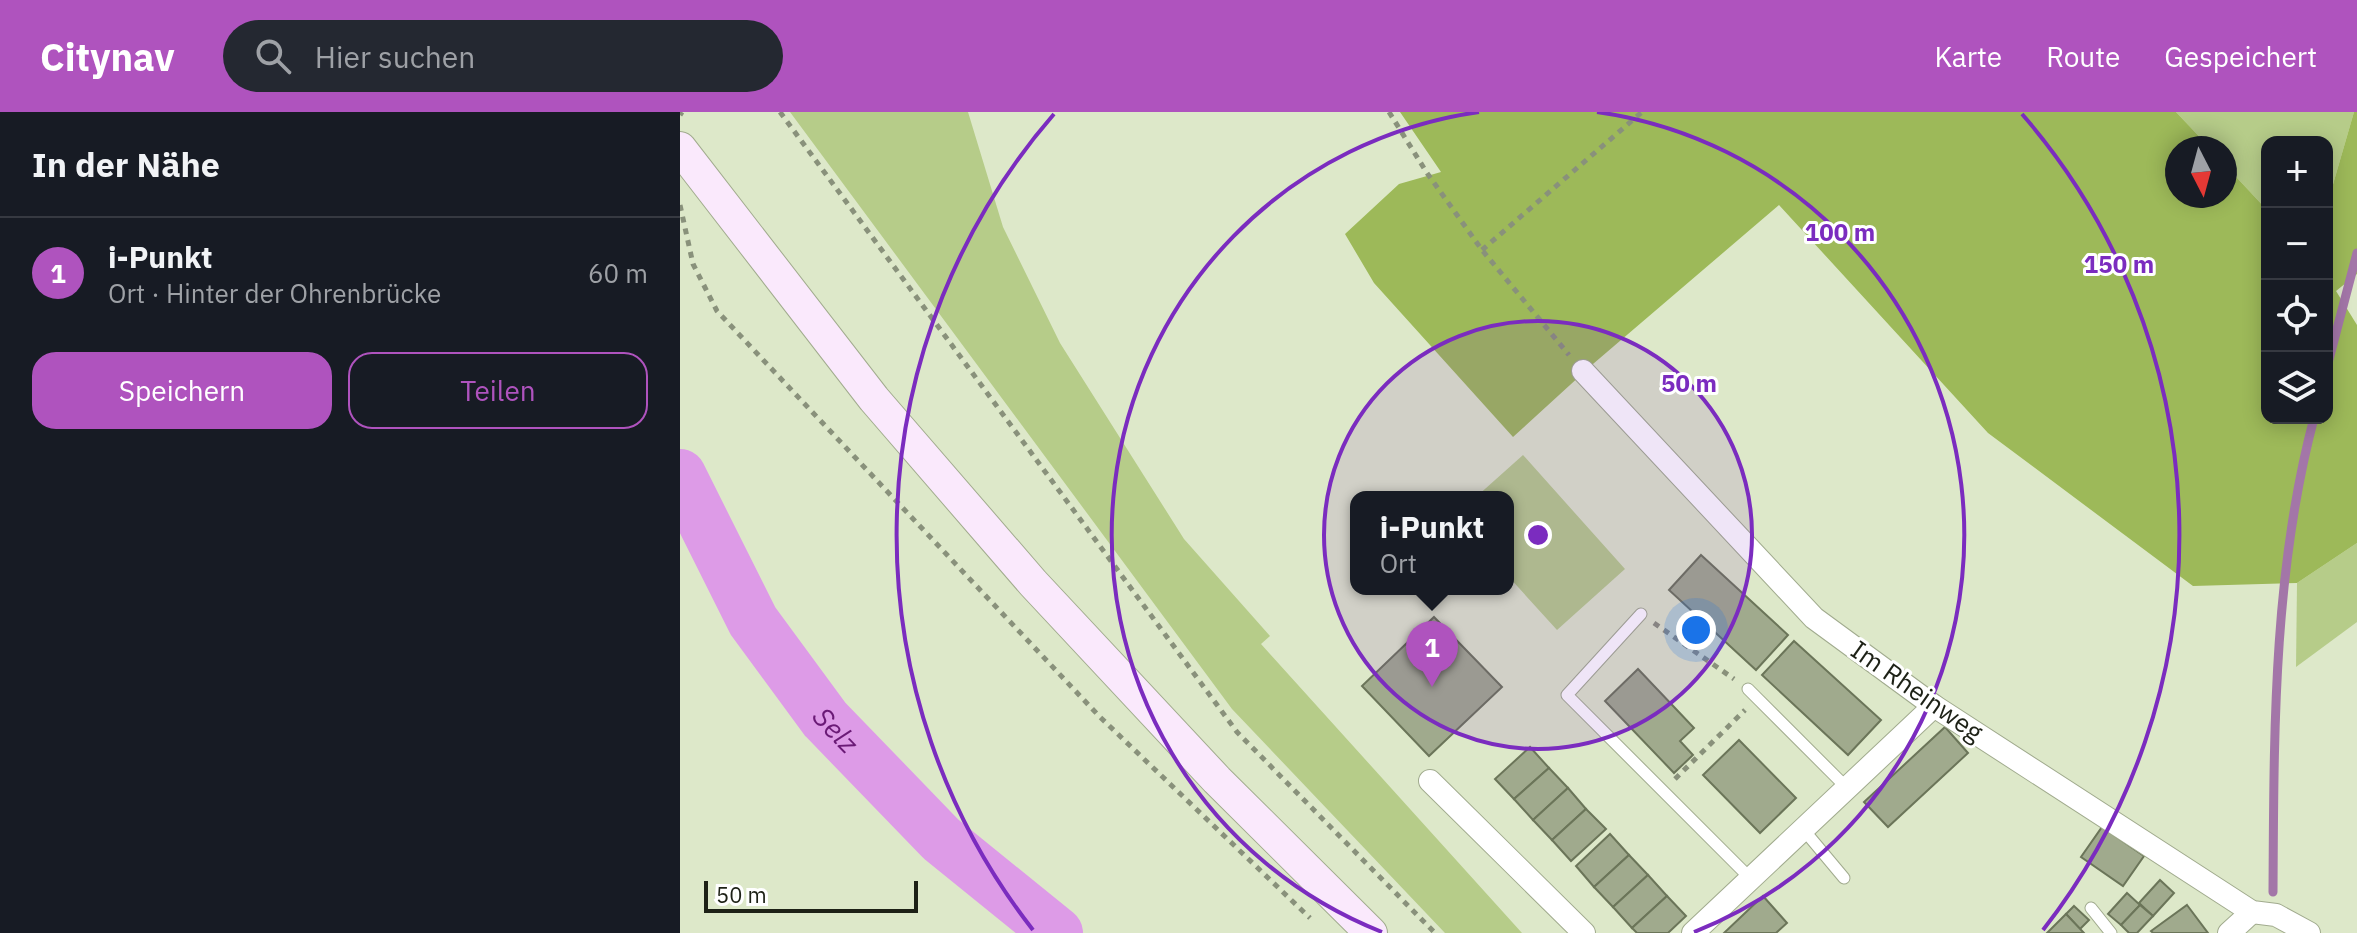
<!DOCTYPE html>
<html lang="de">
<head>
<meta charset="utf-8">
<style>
  :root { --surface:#171b24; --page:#242831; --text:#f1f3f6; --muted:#9ea1a6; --line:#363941; --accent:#af53be }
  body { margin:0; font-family:"IBM Plex Sans",sans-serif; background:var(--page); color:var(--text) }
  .controls { position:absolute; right:24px; top:24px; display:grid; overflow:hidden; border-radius:16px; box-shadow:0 4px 20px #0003 }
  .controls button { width:72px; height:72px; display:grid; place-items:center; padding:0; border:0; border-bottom:2px solid var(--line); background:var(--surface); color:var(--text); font:40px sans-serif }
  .compass { position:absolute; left:1485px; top:24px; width:72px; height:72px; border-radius:50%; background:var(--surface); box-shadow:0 4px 20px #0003; rotate:174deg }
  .scale { position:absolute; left:24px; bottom:20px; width:214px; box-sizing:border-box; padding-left:8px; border:4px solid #1d2116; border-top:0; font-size:22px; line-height:28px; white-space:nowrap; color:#1d2116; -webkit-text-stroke:6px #fff; paint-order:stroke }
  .you { position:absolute; left:1016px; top:518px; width:28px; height:28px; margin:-20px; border:6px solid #fff; border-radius:50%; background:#1a73e8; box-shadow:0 0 0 12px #1a73e833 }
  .badge { display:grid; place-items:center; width:52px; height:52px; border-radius:50%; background:var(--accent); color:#fff; font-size:26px; font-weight:700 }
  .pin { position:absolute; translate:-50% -66px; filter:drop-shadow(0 2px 4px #0008) }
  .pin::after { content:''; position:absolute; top:42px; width:28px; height:24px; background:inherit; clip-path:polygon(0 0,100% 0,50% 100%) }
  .popup { position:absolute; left:670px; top:379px; width:164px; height:104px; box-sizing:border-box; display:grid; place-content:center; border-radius:16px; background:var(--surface); filter:drop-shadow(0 2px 6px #0005); font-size:26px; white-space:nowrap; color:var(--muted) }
  .popup b { font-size:30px; color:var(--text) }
  .popup::after { content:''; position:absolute; left:50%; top:100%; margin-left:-16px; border:16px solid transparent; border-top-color:var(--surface) }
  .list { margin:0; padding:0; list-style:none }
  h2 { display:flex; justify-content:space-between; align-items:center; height:104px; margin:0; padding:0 32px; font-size:34px }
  h2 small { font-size:26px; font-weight:400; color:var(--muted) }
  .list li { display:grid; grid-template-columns:52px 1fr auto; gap:24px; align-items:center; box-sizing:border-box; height:112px; padding:0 32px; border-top:2px solid var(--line) }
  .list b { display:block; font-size:30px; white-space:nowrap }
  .list p { margin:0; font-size:26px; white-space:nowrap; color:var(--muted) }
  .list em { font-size:26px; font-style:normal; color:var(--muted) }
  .actions { display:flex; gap:16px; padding:24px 32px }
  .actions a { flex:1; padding:18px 0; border:2px solid var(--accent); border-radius:24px; text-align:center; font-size:28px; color:var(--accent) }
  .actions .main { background:var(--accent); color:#fff }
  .icon { flex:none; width:44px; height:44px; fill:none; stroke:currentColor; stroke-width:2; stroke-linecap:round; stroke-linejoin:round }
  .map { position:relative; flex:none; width:1677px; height:821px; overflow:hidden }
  header { display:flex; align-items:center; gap:48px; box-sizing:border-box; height:112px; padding:0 40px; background:var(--accent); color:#fff }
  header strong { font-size:38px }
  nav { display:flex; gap:44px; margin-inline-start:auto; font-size:28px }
  .search { width:560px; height:72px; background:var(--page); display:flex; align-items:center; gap:20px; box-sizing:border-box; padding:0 28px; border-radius:44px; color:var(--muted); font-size:30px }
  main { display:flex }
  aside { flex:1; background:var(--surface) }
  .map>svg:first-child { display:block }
  .green { fill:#b6cc89 }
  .forest { fill:#9db959 }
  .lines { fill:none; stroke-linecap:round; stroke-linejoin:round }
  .stream { stroke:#a376a8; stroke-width:9 }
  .river { stroke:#dd9be7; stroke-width:52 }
  .building { fill:#a0aa8d; stroke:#6b7559; stroke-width:2 }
  .lane-casing { stroke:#a1ab8e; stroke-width:13 }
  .street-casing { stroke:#a1ab8e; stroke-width:24 }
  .secondary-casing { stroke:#a1ab8e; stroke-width:34 }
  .path { stroke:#89917b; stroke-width:5; stroke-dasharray:6 6; stroke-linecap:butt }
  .lane { stroke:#fff; stroke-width:11 }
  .street { stroke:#fff; stroke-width:22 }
  .secondary { stroke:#fae9fc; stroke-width:32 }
  .ring { fill:none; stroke:#7b2cbf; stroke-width:4 }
  .labels { text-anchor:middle; stroke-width:6; stroke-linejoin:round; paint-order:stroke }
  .street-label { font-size:26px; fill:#1d2116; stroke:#fff }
  .water-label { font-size:28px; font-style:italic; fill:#6a1a76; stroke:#fff }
  .centre { fill:#7b2cbf; stroke:#fff; stroke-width:4 }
  .ring-label { font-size:24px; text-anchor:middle; font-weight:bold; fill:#7b2cbf; stroke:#fff; stroke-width:6; stroke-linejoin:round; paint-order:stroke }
</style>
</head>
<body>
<header>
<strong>Citynav</strong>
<div class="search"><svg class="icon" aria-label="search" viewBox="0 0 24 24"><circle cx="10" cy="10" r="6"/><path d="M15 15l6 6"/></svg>Hier suchen</div>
<nav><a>Karte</a><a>Route</a><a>Gespeichert</a></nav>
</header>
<main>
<aside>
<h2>In der Nähe<small></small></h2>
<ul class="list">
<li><span class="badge">1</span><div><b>i-Punkt</b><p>Ort · Hinter der Ohrenbrücke</p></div><em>60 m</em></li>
</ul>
<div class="actions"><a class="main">Speichern</a><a>Teilen</a></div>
</aside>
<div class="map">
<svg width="1677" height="821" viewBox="0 0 1677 821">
  <rect width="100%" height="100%" fill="#dde8c9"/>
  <!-- green -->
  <g class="green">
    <polygon points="110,0 288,0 323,115 380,231 504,427 590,524 581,532 842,821 765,821 552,597"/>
    <polygon points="1496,0 1674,0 1647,93 1647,30 1587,30 1587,98 1545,53 1545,36 1530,36"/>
    <polygon points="843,343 945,457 877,518 828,464 828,385 796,385"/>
    <polygon points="1677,431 1677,510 1616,555 1617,471"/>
  </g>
  <!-- forest -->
  <polygon class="forest" points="720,0 1496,0 1530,36 1497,36 1497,84 1545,84 1545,53 1587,98 1587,306 1647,306 1647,93 1674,0 1677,0 1677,162 1656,179 1677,213 1677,431 1617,471 1513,474 1308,321 1099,93 913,252 833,325 694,171 665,122 719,72 761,60"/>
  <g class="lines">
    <!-- stream -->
    <g class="stream">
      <polyline points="1647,255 1677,141"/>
      <path d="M1593,780C1594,622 1593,460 1634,306"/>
    </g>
    <!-- river -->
    <path class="river" id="s1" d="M0,363L73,509L145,607L261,727L377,821"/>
  </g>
  <!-- building -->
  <g class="building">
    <polygon points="1021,443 1108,523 1076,558 989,478"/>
    <polygon points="754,505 822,575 749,644 682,574"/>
    <polygon points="1114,529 1201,608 1168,643 1082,563"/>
    <polygon points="958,557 1014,616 1000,629 1013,643 994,661 925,589"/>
    <polygon points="1265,615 1288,641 1208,715 1184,690"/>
    <polygon points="1059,628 1116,686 1080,721 1023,663"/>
    <polygon points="850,635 869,656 834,687 815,667"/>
    <polygon points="869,656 888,676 853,708 834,687"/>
    <polygon points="888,676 906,697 872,728 853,708"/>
    <polygon points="906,697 926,717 891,749 872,728"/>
    <polygon points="1422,715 1464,744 1443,774 1401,745"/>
    <polygon points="930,722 949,743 914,775 896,754"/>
    <polygon points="949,743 968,763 933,795 914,775"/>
    <polygon points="968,763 987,784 952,816 933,795"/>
    <polygon points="1480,768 1494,781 1473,804 1459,791"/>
    <polygon points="1447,781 1460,793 1441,813 1428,802"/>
    <polygon points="987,784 1006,804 988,821 957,821 952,816"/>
    <polygon points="1083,784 1107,811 1096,821 1044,821"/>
    <polygon points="1460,793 1473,804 1457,821 1449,821 1441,813"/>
    <polygon points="1507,793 1528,821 1473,821 1471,819"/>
    <polygon points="1394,794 1409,808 1400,817 1386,802"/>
    <polygon points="1386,802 1404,821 1367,821"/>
  </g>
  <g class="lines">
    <defs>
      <g id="lane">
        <polyline points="961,502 887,583 1071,767"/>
        <polyline points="1068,577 1167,676"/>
        <polyline points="1123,717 1164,766"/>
        <polyline points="1411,796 1431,821"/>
      </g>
      <g id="street">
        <polyline points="903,259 1134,506 1254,594 1572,800 1596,803 1629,821"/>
        <polyline points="750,669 904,821"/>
        <polyline points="1013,821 1254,594"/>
        <polyline points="1549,821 1572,800"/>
      </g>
      <polyline id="secondary" points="0,36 194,287 353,471 537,668 691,821"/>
    </defs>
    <!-- lane casing -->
    <use href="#lane" class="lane-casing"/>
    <!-- street casing -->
    <use href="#street" class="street-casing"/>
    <!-- secondary casing -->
    <use href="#secondary" class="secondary-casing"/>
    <!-- path -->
    <g class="path">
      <polyline points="100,0 557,620 755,821"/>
      <polyline points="709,0 747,61 802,138 889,243"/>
      <polyline points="0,3 2,0"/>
      <polyline points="0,93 13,152 37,199 419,604 630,806"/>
      <polyline points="802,138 962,0"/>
      <polyline points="974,511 1054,567"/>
      <polyline points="995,667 1065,598"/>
    </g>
    <!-- lane -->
    <use href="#lane" class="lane"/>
    <!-- street -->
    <use href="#street" class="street"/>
    <!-- secondary -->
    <use href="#secondary" class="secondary"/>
  </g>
  <!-- distance rings -->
  <circle cx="858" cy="423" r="214" fill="#7b2cbf" fill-opacity=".12"/>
  <g class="ring">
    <circle cx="858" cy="423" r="214"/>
    <path d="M702 820A427 427 0 0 1 799 0M917 0A427 427 0 0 1 1014 820"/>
    <path d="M353 818A641 641 0 0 1 374 2M1342 2A641 641 0 0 1 1363 818"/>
  </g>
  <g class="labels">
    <!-- street labels -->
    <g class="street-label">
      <text transform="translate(1237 579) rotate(35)" y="9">Im Rheinweg</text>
    </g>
    <!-- water labels -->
    <g class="water-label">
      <text dy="10" stroke="none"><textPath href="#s1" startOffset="300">Selz</textPath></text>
    </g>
  </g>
  <circle cx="858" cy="423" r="12" class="centre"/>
  <g class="ring-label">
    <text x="1160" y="129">100 m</text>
    <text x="1439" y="161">150 m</text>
    <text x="1009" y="280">50 m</text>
  </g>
</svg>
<div class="controls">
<button>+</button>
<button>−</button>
<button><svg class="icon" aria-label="locate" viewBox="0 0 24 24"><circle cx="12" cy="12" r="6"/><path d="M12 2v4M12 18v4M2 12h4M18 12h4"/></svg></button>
<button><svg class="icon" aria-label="layers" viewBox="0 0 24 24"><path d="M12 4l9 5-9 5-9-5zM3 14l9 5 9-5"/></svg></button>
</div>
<svg class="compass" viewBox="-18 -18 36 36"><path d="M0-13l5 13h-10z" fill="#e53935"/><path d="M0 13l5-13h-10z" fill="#9ea1a6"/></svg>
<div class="scale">50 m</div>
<div class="you"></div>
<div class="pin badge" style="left:752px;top:575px">1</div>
<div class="popup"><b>i-Punkt</b>Ort</div>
</div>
</main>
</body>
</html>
